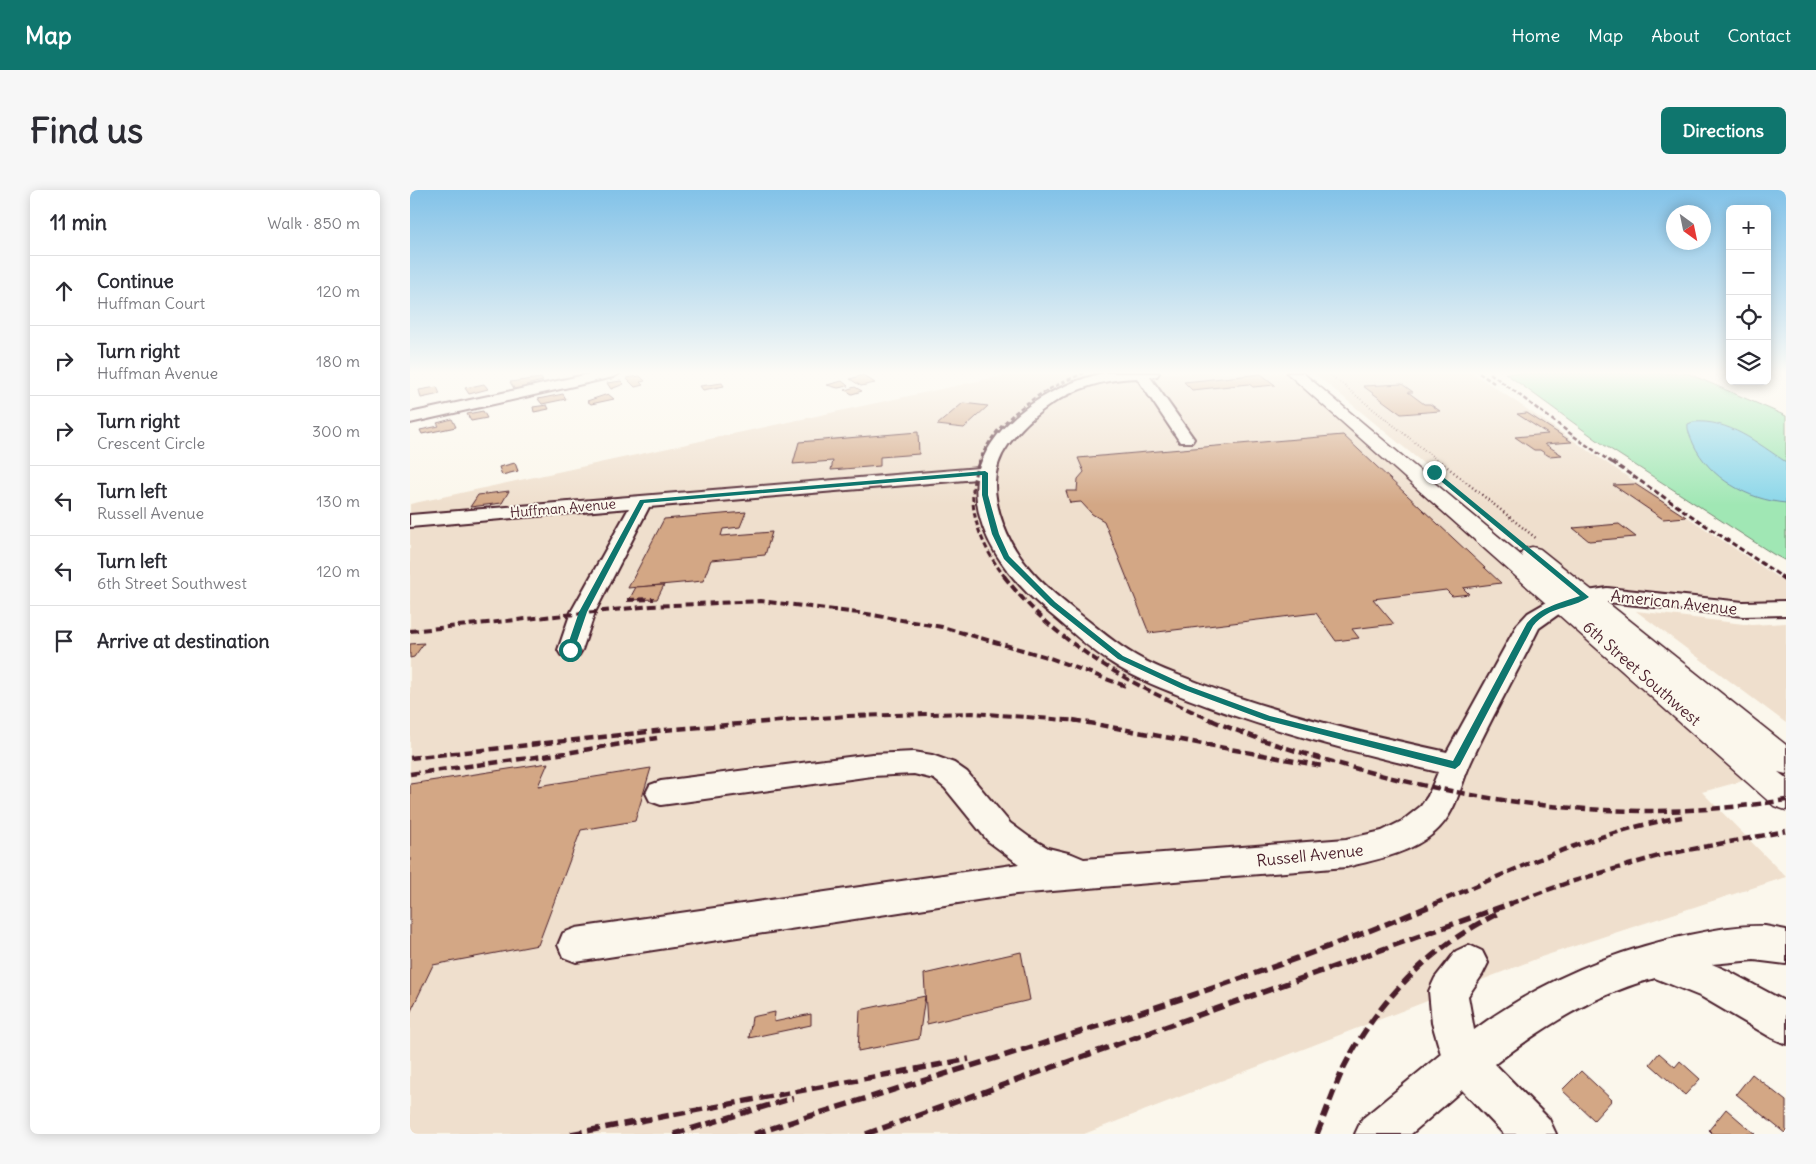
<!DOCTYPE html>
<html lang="en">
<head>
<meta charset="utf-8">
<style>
  :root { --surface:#fff; --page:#f7f7f7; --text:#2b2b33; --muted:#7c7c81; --line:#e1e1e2; --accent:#0f766e }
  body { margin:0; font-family:Delius,sans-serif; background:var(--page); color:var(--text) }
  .controls { position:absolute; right:15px; top:15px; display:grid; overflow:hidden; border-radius:8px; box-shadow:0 2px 12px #0003 }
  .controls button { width:45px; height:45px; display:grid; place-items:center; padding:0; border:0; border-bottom:1px solid var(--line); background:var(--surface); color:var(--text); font:25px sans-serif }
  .compass { position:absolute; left:1256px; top:15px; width:45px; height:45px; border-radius:50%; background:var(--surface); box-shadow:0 2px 12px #0003; rotate:147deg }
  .stop { position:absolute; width:15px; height:15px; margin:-11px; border:4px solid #0f766e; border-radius:50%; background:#fff }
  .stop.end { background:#0f766e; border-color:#fff; box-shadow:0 1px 5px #0008 }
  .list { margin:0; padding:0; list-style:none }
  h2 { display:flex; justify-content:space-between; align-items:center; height:65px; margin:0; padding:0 20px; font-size:21px }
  h2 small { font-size:16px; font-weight:400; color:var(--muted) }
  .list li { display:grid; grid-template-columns:32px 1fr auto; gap:15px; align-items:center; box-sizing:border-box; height:70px; padding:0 20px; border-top:1px solid var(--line) }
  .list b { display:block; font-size:19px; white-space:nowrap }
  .list p { margin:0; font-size:16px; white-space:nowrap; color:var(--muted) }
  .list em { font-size:16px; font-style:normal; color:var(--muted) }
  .icon { flex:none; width:28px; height:28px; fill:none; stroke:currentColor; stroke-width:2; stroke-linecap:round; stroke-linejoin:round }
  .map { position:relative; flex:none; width:1376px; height:944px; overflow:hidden; border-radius:8px }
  header { display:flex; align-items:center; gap:30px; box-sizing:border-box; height:70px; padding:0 25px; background:var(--accent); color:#fff }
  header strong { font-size:24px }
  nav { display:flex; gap:28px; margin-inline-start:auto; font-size:18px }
  .intro { display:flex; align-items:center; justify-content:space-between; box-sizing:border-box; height:120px; padding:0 30px }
  h1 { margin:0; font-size:35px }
  .button { padding:12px 22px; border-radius:8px; background:var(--accent); color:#fff; font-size:18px; font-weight:700 }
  main { display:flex; gap:30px; padding:0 30px }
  aside { flex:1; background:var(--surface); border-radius:8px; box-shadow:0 2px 12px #0003 }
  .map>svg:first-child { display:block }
  .built { fill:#efdfcd }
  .green { fill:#a0e7b4; stroke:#758370 }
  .water { fill:#8ad6e9; stroke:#708d9d }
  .building { fill:#d3a785; stroke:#4a1f2b }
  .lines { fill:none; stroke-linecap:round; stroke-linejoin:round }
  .minor-casing { stroke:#4a1f2b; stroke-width:4 }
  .major-casing { stroke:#4a1f2b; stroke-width:3 }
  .path-far1 { stroke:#4a1f2b; stroke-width:2; stroke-dasharray:0.5 2.5; stroke-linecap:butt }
  .path { stroke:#4a1f2b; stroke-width:2.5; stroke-dasharray:1 3; stroke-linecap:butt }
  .minor { fill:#fbf7ec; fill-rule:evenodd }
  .major { fill:#fbf7ec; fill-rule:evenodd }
  .rail-far4 { stroke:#4a1f2b; stroke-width:2.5; stroke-dasharray:4.5 2.5; stroke-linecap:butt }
  .rail-far3 { stroke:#4a1f2b; stroke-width:3; stroke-dasharray:5.5 3; stroke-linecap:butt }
  .rail-far2 { stroke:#4a1f2b; stroke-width:4; stroke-dasharray:8 4; stroke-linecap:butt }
  .rail-far1 { stroke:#4a1f2b; stroke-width:4.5; stroke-dasharray:9 4.5; stroke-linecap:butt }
  .rail { stroke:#4a1f2b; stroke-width:5.5; stroke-dasharray:12 5.5; stroke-linecap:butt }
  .route { fill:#0f766e }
  .labels { text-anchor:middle; stroke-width:4; stroke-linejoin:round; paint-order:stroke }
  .far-street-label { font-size:14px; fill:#4a1f2b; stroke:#fbf7ec }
  .street-label { font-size:16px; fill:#4a1f2b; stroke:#fbf7ec }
</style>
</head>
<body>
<header>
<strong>Map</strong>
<nav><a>Home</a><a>Map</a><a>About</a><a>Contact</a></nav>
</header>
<div class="intro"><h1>Find us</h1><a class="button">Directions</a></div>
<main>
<aside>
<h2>11 min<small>Walk · 850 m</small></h2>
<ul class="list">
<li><svg class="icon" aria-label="ahead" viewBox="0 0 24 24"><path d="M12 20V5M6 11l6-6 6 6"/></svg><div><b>Continue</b><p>Huffman Court</p></div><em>120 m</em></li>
<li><svg class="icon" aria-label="right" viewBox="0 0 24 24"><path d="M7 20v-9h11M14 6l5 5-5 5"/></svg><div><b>Turn right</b><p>Huffman Avenue</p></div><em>180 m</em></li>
<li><svg class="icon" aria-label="right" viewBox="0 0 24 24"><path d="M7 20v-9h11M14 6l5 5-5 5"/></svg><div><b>Turn right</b><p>Crescent Circle</p></div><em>300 m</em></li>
<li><svg class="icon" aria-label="left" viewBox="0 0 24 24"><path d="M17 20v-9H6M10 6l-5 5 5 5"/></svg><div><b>Turn left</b><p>Russell Avenue</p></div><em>130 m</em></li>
<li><svg class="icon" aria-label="left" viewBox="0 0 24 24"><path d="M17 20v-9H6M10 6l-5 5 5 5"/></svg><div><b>Turn left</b><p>6th Street Southwest</p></div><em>120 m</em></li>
<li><svg class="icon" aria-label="arrive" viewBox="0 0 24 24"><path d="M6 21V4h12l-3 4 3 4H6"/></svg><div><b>Arrive at destination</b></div></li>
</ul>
</aside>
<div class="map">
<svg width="1376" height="944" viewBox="0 0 1376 944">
  <rect width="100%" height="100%" fill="#fbf7ec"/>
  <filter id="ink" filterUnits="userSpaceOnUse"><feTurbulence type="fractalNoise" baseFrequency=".02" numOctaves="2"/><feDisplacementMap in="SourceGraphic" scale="10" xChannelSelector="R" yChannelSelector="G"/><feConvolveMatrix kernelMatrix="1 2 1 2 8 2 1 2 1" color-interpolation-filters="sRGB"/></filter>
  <g filter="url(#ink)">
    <!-- built -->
    <g class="built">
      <polygon points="605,183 884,183 1351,586 1292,602 1376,687 1131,767 674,944 0,944 0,314"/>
      <polygon points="904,183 1063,183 1376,393 1376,418 1175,407"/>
      <polygon points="1226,421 1342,435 1376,433 1376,533"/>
    </g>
    <!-- green -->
    <polygon class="green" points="1095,183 1277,183 1376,226 1376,371 1363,364 1194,255"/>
    <!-- water -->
    <path class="water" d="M1283,232C1319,229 1347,253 1376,272V313C1338,310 1299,288 1283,253C1281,247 1277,241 1278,234Z"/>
    <!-- building -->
    <g class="building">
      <polygon points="851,184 865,195 843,197 839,194 782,200 774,192"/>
      <polygon points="453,185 465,193 451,196 440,189"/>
      <polygon points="230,186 235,191 230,192 233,195 225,197 216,188"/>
      <polygon points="131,188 133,191 116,195 118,197 105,200 100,192"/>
      <polygon points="211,191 214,194 201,199 197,193"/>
      <polygon points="432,191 438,196 428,198 417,195"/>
      <polygon points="312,193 314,196 293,200 290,196"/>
      <polygon points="74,194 78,199 59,204 55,198"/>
      <polygon points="992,194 1003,202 998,202 1014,214 1020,214 1030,221 991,224 953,196"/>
      <polygon points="27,197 30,204 11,208 9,200"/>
      <polygon points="445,197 452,201 442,204 435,200"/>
      <polygon points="153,204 156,209 132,214 128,209"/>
      <polygon points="198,204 204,209 181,214 177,211"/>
      <polygon points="553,213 578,216 554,238 527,235"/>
      <polygon points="137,215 139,219 124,222 123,217"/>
      <polygon points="73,221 77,228 61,231 57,224"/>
      <polygon points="1117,223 1162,252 1135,254 1152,265 1139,266 1130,260 1124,260 1105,247 1138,244 1107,224"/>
      <polygon points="42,229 46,237 12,244 10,240 29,236 27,233"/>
      <polygon points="508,242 509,264 470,267 470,276 421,280 423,271 383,274 389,252"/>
      <polygon points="933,245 1091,393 1053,398 1059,404 1042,406 1036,400 963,409 984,434 942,439 949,448 926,451 906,423 739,443 694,331 682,324 671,312 660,313 656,301 667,301 668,289 674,282 668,268"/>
      <polygon points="105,273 108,281 92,285 89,277"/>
      <polygon points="1225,294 1276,327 1253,329 1203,295"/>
      <polygon points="99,301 92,313 60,317 68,305"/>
      <polygon points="336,322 330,337 313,339 311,346 362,342 355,365 301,370 293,391 218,398 254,329"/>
      <polygon points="1209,334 1226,347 1179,351 1163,338"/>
      <polygon points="254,395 247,409 219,410 226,397"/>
      <polygon points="14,453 4,467 0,468 0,454"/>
      <polygon points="138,573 128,596 241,578 225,631 171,640 128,755 23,775 0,823 0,594"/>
      <polygon points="611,762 620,810 517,834 514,784"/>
      <polygon points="515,806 509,849 448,861 450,820"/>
      <polygon points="365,822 364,832 401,824 401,835 339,848 342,827"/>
      <polygon points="1249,863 1265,877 1270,871 1290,889 1275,905 1240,874"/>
      <polygon points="1171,881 1202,910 1184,930 1152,900"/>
      <polygon points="1342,884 1376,911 1376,944 1326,904"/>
      <polygon points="1316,919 1345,944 1303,944 1299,940"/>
    </g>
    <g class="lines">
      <defs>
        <g id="minor">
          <polygon points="184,183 210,183 203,187 0,233 0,223"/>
          <path d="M693,183H749L747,186L740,187L784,249L782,252H770L727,188C675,189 628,214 598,255C580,280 583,307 593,334C606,371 634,396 664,420C682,433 699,449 718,461C741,476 768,485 794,495C873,525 955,544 1037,562L1107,435L1118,423L1137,412L1165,403L1197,398L1333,412L1376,411V425L1333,426L1197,412L1168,416L1153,421L1129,438C1107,483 1082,526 1061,572C1050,596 1046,624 1025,642C1001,663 966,670 936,677L606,704L166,772L153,767L148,755L153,743L166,738L609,674L578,651L535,598L524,589L504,584L462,586L251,615L240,611L236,603L240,595L251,591L462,564L504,562L522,565L544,573L557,582L600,633L619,647L638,658L662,664L674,669L936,649L959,644L972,641L992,631L1011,616L1018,606L1028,582C944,562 861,541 781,510C754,499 726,489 702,473C679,459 658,438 637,421C599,389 561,342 567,289L239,317L185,422L172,460L169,465L160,468L151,465L148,460L161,422L219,318L0,337V325L569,278C588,226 642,196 693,183Z"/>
          <path d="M1355,736L1376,740V774L1344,770L1302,774L1318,781L1376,812V854L1362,848L1292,807L1245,788C1185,804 1134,836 1085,874L1139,929L1146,944H1094L1052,900L1001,944H945L952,929L1031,864L1022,833L1019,801L1025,788L1046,761L1059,755L1072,761L1078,773L1072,785L1058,806L1064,840C1128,793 1201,761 1279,745C1304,740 1329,735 1355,736Z"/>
        </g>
        <polygon id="major" points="877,183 893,183 1113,367 1111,364 1114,359 1122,357 1130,359 1376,555 1376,584 1368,582 1376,588 1376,620 1364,616"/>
      </defs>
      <!-- minor casing -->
      <use href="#minor" class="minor-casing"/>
      <!-- major casing -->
      <use href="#major" class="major-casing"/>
      <!-- path-far1 -->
      <polyline class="path-far1" points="918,183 1032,274"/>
      <!-- path -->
      <polyline class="path" points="1031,272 1127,349"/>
      <!-- minor -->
      <use href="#minor" class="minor"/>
      <!-- major -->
      <use href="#major" class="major"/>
      <!-- rail-far4 -->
      <g class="rail-far4">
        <polyline points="1069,183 1084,193"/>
        <polyline points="1080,183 1169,250 1204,274"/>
        <path d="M568,274C587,227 629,201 674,183"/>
      </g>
      <!-- rail-far3 -->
      <g class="rail-far3">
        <path d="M569,272C553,313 570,355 595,387"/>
        <polyline points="1202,272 1372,387"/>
      </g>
      <!-- rail-far2 -->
      <g class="rail-far2">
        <path d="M594,386C647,456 725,497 804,531"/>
        <polyline points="1370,386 1376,390"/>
        <polyline points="217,410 244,409"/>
        <polyline points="0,441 242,416 351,411 457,424 532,437 637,467 718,497"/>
        <polyline points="365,531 438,526 563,523 669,531"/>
      </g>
      <!-- rail-far1 -->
      <g class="rail-far1">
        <polyline points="663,530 912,576"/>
        <path d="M801,530C845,549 891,563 937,576C1082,617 1227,634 1376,610"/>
        <polyline points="0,568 265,539 382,530"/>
        <polyline points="0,584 156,563 247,548"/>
        <path d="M1024,714C1106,679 1183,642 1272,627"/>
        <polyline points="1099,714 1157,693 1252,665 1376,641"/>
      </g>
      <!-- rail -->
      <g class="rail">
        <polyline points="161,944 559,869"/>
        <polyline points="264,944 383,908"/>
        <path d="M344,944C572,870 806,807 1027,713"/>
        <polyline points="456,944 1102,713"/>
        <path d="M907,944C916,922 924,899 934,877C968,810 1023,754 1091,722"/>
      </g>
    </g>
  </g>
  <!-- sky -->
  <linearGradient id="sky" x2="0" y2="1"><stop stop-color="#82c2e8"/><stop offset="0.58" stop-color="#fdfbf6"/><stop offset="1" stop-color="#fdfbf6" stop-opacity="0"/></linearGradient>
  <rect width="1376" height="315" fill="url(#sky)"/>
  <!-- route -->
  <path class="route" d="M575,281L578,283V305L589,344L599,366L645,412L713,466L778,496L860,526L1043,571L1117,433C1131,417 1149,413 1170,406L1021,283V281H1026L1179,407C1160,420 1140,415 1123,436L1050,575L1045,579L855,530L772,499L708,469L640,415L594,369L582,344L577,325L572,305V285L234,313L177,422L164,460L160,463L156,460L169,422L230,310Z"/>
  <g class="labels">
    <!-- far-street labels -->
    <g class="far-street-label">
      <text transform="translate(153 318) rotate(-5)" y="5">Huffman Avenue</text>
    </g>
    <!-- street labels -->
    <g class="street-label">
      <text transform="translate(1264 412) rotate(6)" y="6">American Avenue</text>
      <text transform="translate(1232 483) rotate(41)" y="6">6th Street Southwest</text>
      <text transform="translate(900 665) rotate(-6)" y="6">Russell Avenue</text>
    </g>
  </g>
</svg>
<div class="controls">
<button>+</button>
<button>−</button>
<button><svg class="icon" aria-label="locate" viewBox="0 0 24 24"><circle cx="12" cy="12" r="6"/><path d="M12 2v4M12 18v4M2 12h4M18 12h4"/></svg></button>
<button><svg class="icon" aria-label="layers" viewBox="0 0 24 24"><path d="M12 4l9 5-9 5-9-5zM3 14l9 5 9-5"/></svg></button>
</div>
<svg class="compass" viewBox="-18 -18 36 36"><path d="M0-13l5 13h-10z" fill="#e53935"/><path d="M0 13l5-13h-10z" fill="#7c7c81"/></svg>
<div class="stop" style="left:160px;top:460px"></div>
<div class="stop end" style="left:1024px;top:282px"></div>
</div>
</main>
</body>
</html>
